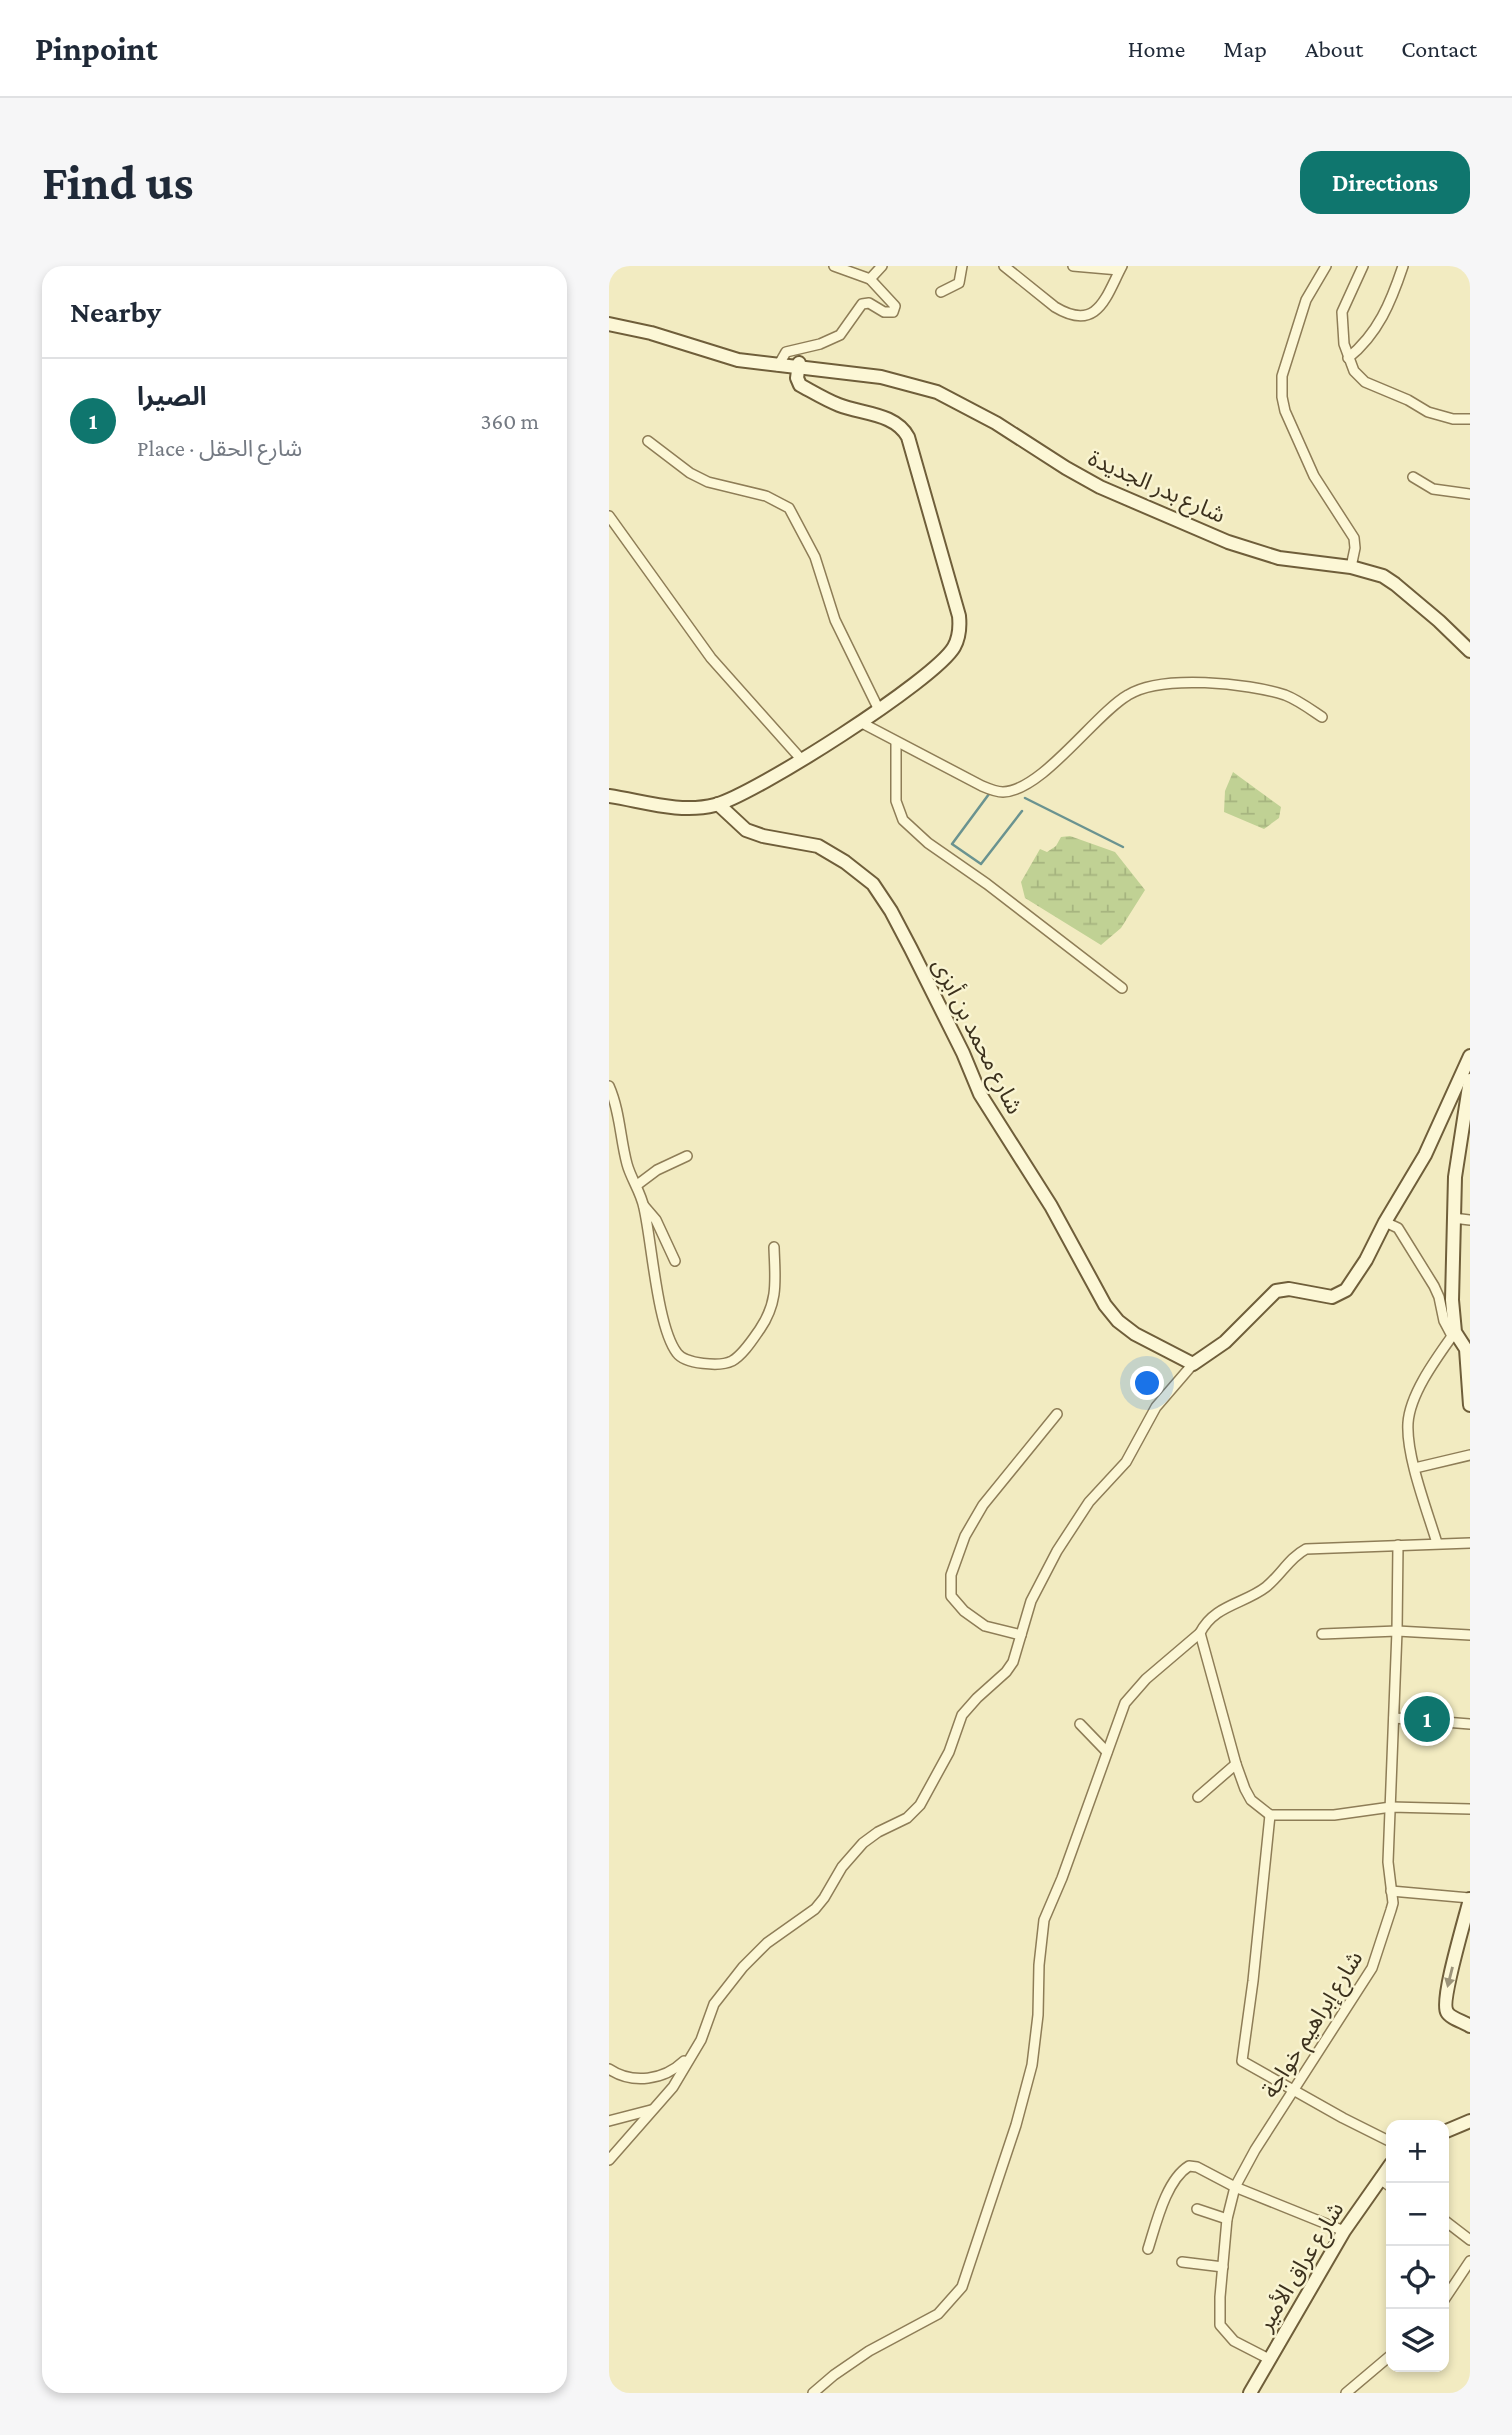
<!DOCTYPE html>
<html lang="en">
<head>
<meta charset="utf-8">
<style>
  :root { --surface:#fff; --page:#f6f6f7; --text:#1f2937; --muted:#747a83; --line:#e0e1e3; --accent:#0f766e }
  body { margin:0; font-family:"Crimson Pro","Noto Sans Arabic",serif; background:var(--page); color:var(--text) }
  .controls { position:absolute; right:21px; bottom:21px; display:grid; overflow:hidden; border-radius:14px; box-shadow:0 4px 10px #0003 }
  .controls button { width:63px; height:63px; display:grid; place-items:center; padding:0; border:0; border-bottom:2px solid var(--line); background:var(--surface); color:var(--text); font:35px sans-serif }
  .you { position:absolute; left:539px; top:1118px; width:24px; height:24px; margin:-18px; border:5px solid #fff; border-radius:50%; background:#1a73e8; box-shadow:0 0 0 10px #1a73e833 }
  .badge { display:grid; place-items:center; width:46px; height:46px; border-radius:50%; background:var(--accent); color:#fff; font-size:23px; font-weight:700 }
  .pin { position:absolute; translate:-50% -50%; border:4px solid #fff; box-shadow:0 2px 7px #0006 }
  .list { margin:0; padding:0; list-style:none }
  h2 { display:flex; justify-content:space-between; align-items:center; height:91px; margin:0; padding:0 28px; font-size:30px }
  h2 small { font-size:23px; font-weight:400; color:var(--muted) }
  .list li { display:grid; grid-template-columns:46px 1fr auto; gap:21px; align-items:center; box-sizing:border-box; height:126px; padding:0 28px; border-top:2px solid var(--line) }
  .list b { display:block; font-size:26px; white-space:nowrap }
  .list p { margin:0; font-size:23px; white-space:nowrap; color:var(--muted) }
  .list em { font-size:23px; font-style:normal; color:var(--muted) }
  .icon { flex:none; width:38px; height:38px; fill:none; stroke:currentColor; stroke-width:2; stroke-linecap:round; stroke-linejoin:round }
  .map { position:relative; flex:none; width:861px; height:2127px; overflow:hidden; border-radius:21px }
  header { display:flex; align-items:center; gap:42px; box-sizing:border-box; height:98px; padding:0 35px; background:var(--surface); border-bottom:2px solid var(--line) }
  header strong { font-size:33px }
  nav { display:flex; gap:38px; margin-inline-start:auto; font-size:24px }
  .intro { display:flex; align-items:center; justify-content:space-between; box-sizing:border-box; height:168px; padding:0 42px }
  h1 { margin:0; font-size:49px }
  .button { padding:18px 32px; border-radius:21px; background:var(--accent); color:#fff; font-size:24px; font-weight:700 }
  main { display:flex; gap:42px; padding:0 42px }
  aside { flex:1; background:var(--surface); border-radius:21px; box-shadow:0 4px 10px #0003 }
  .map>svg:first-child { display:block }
  .wetland { fill:url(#wetland-marsh) }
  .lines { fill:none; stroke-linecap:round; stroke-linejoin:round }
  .stream { stroke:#6a9390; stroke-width:2.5 }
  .street-casing { stroke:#8e7d57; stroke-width:12 }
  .secondary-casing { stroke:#6f5e3a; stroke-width:16 }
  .street { stroke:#fcf7d6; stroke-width:9 }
  .secondary { stroke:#fcf7d6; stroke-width:12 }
  .oneway { fill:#9c947a }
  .labels { text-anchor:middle; stroke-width:5; stroke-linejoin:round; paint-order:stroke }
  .street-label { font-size:23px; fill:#3c311d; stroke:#f9f4d2 }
</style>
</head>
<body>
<header>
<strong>Pinpoint</strong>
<nav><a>Home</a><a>Map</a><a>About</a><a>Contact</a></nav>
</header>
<div class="intro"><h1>Find us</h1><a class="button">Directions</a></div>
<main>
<aside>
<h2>Nearby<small></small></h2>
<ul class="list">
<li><span class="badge">1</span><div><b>الصيرا</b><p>Place · شارع الحقل</p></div><em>360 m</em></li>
</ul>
</aside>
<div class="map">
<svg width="861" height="2127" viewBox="0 0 861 2127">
  <defs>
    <pattern id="wetland-marsh" width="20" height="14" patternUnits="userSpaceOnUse" patternTransform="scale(1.75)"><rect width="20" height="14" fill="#c0d194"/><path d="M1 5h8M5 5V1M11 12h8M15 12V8" fill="none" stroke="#a6b47f"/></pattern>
  </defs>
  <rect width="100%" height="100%" fill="#f2ebc1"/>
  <!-- wetland -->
  <g class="wetland">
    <polygon points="624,506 672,541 670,552 655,563 615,546 616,525"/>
    <polygon points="461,570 506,586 536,624 512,662 492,679 416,632 412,616 431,583 438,586 447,580 452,571"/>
  </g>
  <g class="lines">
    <!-- stream -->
    <g class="stream">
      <polyline points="380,528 343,578 372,598 413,545"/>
      <polyline points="416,532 514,581"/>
    </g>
    <defs>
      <g id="street">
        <polyline points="225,0 261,13"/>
        <path d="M395,0L446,41C489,67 497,30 513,0"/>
        <polyline points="464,0 510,4"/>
        <polyline points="717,0 697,34 673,110 673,131 676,145 705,210 745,272 746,282 742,301"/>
        <polyline points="754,0 733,46 735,78 745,105 756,116 799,134 819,146 844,153 861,153"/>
        <polyline points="332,26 350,17 353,0"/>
        <path d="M739,92C769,68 782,36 794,0"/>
        <polyline points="169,100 177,86 211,78 231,69 253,38 260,37 275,46 284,46 286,40 261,13 273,0"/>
        <polyline points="39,175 81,207 99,216 157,230 180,242 206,291 226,354 270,444"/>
        <polyline points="804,211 824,223 861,228"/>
        <polyline points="0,250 102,392 192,493"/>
        <path d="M251,456L373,520C380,523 387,526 394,526C433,525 486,448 519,429C552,408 639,417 676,429C689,434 701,443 713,451"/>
        <polyline points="287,476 287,535 294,554 319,577 378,618 513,722"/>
        <path d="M0,820C11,845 11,872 18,898C22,913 32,926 35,942C43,977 48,1061 68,1087C76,1098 111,1101 123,1095C134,1089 144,1073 151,1063C170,1035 166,1013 165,981"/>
        <polyline points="28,919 48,904 78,890"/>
        <polyline points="35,940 47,954 66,995"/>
        <polyline points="844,952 861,954"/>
        <polyline points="776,956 789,962 825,1020 830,1031 835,1055 843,1070"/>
        <polyline points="806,1202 861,1189"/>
        <path d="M828,1277C818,1244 797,1190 799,1157C801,1127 829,1090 846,1066"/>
        <polyline points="713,1368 788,1365 861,1369"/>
        <polyline points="412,1369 376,1360 355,1345 342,1330 342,1309 356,1270 374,1239 448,1148"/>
        <polyline points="785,1452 861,1458"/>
        <polyline points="471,1458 498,1486"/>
        <polyline points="589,1531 627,1498"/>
        <path d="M661,1549L642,1534L636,1523L627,1498L591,1367C605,1339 635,1338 657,1321C672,1309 680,1292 697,1283L861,1277"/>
        <polyline points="661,1549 644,1715 633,1795 734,1852 782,1876"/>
        <polyline points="661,1549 725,1549 782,1541 861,1543"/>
        <polyline points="782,1625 861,1632"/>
        <path d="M0,1803C24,1819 55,1814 75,1795"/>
        <polyline points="0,1855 42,1844"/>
        <polyline points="0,1894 64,1821 92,1774 105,1738 134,1701 158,1677 206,1643 215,1632 233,1601 254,1577 269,1566 298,1552 311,1539 340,1486 353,1449 368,1432 397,1406 404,1396 422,1335 448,1285 480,1236 517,1196 547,1141 584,1098"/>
        <polyline points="771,1913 782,1921"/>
        <polyline points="588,1943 618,1953"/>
        <polyline points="835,1954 861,1974"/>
        <path d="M539,1983C547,1958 557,1914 580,1900L588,1901L626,1921L735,1965"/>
        <polyline points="573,1996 614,2001"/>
        <polyline points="835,2034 861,1995"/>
        <polyline points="660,2093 625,2075 611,2059 611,2031 618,1953 626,1921 646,1884 763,1702 782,1644 784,1637 779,1596 788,1365 789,1279"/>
        <polyline points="204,2127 225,2109 260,2085 329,2048 353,2021 407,1859 423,1799 429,1749 430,1699 435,1654 453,1612 516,1437 537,1413 591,1367"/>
        <polyline points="737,2127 782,2089"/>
      </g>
      <g id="secondary">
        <polyline points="0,58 42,67 129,94 272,111 328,126 387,157 457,202 491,221 619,276 670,292 742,301 774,310 786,318 830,355 861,385"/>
        <path d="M0,530C34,535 71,548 106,539C145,529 326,414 345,381C350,372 351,360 350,350L299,171C286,147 253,148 230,139C217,134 204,126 191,119L188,112L190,97"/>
        <polyline points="109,538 137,564 154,570 209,580 236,596 264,618 282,645 302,683 354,787 371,828 442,940 496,1039 509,1055 526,1068 584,1098 616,1076 667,1025 680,1023 723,1031 737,1024 757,994 776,956 816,889 861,790"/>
        <polyline points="861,814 846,911 843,1034 846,1066 857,1083 861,1139"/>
        <path d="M861,1633C857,1650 831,1735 838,1746C841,1752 855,1756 861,1760"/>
        <polyline points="835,1866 861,1855"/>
        <polyline points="641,2127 735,1965 782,1898"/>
      </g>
    </defs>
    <!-- street casing -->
    <use href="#street" class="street-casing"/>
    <!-- secondary casing -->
    <use href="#secondary" class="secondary-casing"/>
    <!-- street -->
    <use href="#street" class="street"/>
    <!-- secondary -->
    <use href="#secondary" class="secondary"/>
  </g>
  <!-- one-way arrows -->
  <defs><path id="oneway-solid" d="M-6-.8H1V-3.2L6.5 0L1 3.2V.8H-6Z" transform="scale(1.75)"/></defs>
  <use class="oneway" href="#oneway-solid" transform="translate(841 1711) rotate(104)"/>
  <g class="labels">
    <!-- street labels -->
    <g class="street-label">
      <text transform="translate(548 220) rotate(24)" y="8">شارع بدر الجديدة</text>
      <text transform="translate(369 770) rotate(63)" y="8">شارع محمد بن أبزى</text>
      <text transform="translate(703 1758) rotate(-58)" y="8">شارع إبراهيم خواجة</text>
      <text transform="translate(691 2000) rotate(-59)" y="8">شارع عراق الأمير</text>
    </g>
  </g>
</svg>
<div class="controls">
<button>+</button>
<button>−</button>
<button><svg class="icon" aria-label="locate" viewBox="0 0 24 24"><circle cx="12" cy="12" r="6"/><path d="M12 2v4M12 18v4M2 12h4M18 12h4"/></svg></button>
<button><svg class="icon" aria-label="layers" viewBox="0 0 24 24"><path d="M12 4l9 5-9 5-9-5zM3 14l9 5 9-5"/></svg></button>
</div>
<div class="you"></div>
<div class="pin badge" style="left:818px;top:1453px">1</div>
</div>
</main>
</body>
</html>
